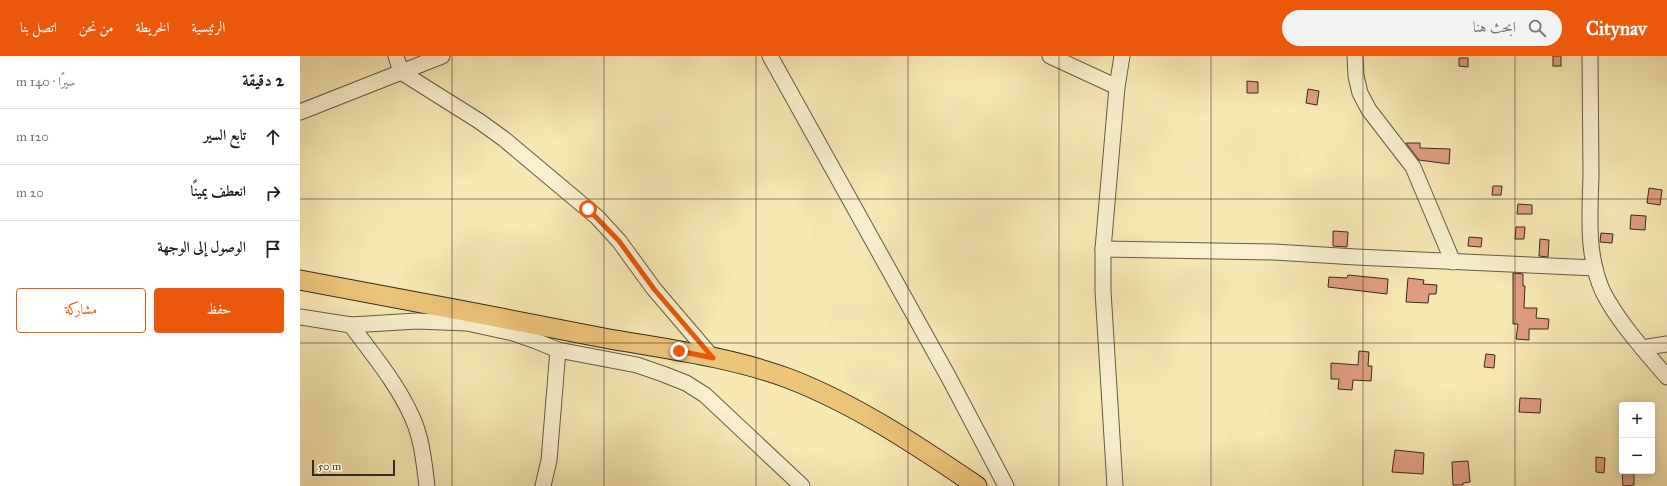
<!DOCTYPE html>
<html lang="ar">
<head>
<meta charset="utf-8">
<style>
  :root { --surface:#fff; --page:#f2f2f2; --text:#202124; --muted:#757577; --line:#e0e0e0; --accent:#ea580c }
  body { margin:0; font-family:"IM FELL Great Primer",Amiri,serif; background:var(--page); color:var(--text); direction:rtl }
  .controls { position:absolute; right:12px; bottom:12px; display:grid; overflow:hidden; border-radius:4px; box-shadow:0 2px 10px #0003 }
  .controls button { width:36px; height:36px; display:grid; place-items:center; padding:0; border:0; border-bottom:1px solid var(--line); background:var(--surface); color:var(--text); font:20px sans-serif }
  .scale { position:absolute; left:12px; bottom:10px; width:83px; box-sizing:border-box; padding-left:4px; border:2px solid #372a22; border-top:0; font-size:11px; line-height:14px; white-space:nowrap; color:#372a22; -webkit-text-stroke:3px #faf0ce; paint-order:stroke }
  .stop { position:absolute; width:12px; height:12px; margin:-9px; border:3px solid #ea580c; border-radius:50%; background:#fff }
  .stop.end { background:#ea580c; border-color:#fff; box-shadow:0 1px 4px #0008 }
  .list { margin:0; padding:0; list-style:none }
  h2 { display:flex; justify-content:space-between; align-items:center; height:52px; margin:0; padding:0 16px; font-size:17px }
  h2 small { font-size:13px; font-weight:400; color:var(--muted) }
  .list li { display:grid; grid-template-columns:26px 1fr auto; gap:12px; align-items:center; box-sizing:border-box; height:56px; padding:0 16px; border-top:1px solid var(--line) }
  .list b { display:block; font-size:15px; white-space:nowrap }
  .list em { font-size:13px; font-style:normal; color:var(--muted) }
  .actions { display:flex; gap:8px; padding:12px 16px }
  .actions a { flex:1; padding:9px 0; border:1px solid var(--accent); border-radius:4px; text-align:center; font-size:14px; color:var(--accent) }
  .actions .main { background:var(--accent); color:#fff }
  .icon { flex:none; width:22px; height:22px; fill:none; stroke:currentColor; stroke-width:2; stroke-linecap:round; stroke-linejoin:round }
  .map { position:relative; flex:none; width:1367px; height:430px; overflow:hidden; direction:ltr }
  header { display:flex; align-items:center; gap:24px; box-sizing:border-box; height:56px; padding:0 20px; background:var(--accent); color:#fff }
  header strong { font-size:19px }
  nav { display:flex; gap:22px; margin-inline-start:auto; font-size:14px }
  .search { width:280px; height:36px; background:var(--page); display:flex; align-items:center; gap:10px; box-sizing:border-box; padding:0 14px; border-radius:22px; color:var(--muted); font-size:15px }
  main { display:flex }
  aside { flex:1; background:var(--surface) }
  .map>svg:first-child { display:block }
  .building { fill:#e09c81; stroke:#372a22 }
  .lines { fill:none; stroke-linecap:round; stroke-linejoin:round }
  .minor-casing { stroke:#675a46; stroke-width:17 }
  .major-casing { stroke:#372a22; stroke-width:21 }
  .minor { stroke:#faf0ce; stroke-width:15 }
  .major { stroke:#ecc47a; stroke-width:19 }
  .route { stroke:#ea580c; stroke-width:5 }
  .grid { fill:none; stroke:#372a22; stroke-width:1; stroke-opacity:0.55 }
</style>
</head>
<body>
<header>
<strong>Citynav</strong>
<div class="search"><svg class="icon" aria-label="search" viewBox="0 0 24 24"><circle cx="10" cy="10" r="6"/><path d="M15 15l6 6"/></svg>ابحث هنا</div>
<nav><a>الرئيسية</a><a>الخريطة</a><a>من نحن</a><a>اتصل بنا</a></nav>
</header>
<main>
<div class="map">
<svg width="1367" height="430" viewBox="0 0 1367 430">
  <rect width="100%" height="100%" fill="#f7e8b4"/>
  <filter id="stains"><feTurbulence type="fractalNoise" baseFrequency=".005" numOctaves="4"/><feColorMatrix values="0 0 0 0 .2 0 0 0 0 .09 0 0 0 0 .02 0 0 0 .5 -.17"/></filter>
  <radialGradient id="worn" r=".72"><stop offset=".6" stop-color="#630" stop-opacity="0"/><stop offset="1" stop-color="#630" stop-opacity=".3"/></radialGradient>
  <!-- building -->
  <g class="building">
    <rect x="1253" y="0" width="8" height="10"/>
    <polygon points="1159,2 1168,2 1168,11 1159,10"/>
    <polygon points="947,25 958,26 958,37 947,37"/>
    <polygon points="1008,33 1019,35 1017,49 1006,47"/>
    <polygon points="1106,87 1120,87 1120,92 1150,93 1149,108 1119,104"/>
    <polygon points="1193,130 1202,130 1201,139 1192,139"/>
    <polygon points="1349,132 1362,134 1360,149 1347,147"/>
    <polygon points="1218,148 1232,149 1232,158 1217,158"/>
    <polygon points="1331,159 1346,160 1345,174 1330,173"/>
    <polygon points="1216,171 1225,171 1224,183 1215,183"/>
    <polygon points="1033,175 1048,176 1047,191 1033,190"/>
    <polygon points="1301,177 1313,178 1312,187 1300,186"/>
    <polygon points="1169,181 1182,182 1181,191 1168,190"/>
    <polygon points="1240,183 1249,184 1248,201 1239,200"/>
    <polygon points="1213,217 1223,218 1223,230 1225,230 1224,252 1237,252 1236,262 1249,263 1248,273 1229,273 1229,284 1216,283 1218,268 1213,268"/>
    <polygon points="1048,219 1088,223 1087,238 1028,231 1029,221 1047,222"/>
    <polygon points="1108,222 1124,224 1123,228 1137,229 1136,238 1129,238 1128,247 1106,246"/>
    <polygon points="1059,295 1069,296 1068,310 1072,310 1071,325 1053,324 1052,334 1038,333 1039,323 1031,323 1031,307 1058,309"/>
    <polygon points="1186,298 1195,299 1194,312 1184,311"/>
    <polygon points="1220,342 1241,343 1240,357 1219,356"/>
    <polygon points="1095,394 1124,397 1123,418 1092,416"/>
    <polygon points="1296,401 1305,402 1304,417 1296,416"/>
    <polygon points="1168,405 1170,426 1163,427 1163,429 1153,429 1152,406"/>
    <polygon points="1322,415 1334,415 1334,429 1323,430"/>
  </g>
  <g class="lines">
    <defs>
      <g id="minor">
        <polyline points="96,0 101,16 179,65 204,83 297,161 319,185 354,233 413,302"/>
        <polyline points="470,0 648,320 706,430"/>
        <polyline points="750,0 817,31"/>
        <polyline points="1055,0 1056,20 1060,37 1069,54 1113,111 1153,206"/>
        <path d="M1290,0C1290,40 1291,79 1291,119C1290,158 1286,199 1303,236C1319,267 1344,294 1367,321"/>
        <polyline points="0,56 142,0"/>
        <polyline points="803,193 974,196 1056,201 1295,212"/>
        <polyline points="0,261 51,269 117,265 167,267 213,277 236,285 258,294 337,309 363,318 386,327 405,339 502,430"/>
        <path d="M51,269C72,298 97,327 112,361C122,382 124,407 127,430"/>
        <polyline points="1342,292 1367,288"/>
        <polyline points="243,430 249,404 258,294"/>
        <polyline points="815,430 803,235 803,193 817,31 822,0"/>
      </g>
      <path id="major" d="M0,224C101,243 203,262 304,282C366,293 432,301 490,323C557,349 618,390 677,430"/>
    </defs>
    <!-- minor casing -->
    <use href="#minor" class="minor-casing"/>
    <!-- major casing -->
    <use href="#major" class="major-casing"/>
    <!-- minor -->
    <use href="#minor" class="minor"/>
    <!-- major -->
    <use href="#major" class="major"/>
  </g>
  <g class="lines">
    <!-- route -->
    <polyline class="route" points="288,153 319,185 354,233 413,302 379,295"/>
  </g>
  <!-- grid -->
  <path class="grid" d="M152,0V430M304,0V430M456,0V430M608,0V430M759,0V430M911,0V430M1063,0V430M1215,0V430M0,143H1367M0,287H1367"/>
  <rect width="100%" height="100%" filter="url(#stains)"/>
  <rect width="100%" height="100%" fill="url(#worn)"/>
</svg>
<div class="controls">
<button>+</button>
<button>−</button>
</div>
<div class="scale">50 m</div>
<div class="stop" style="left:288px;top:153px"></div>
<div class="stop end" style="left:379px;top:295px"></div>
</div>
<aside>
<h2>2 دقيقة<small>سيرًا · 140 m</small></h2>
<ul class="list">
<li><svg class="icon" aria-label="ahead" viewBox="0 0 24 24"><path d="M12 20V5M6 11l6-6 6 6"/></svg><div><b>تابع السير</b></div><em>120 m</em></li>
<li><svg class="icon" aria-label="right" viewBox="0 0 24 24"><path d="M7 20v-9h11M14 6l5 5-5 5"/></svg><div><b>انعطف يمينًا</b></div><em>20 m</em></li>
<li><svg class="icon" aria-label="arrive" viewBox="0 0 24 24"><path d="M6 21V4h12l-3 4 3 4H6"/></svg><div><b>الوصول إلى الوجهة</b></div></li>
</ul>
<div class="actions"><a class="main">حفظ</a><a>مشاركة</a></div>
</aside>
</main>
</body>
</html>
